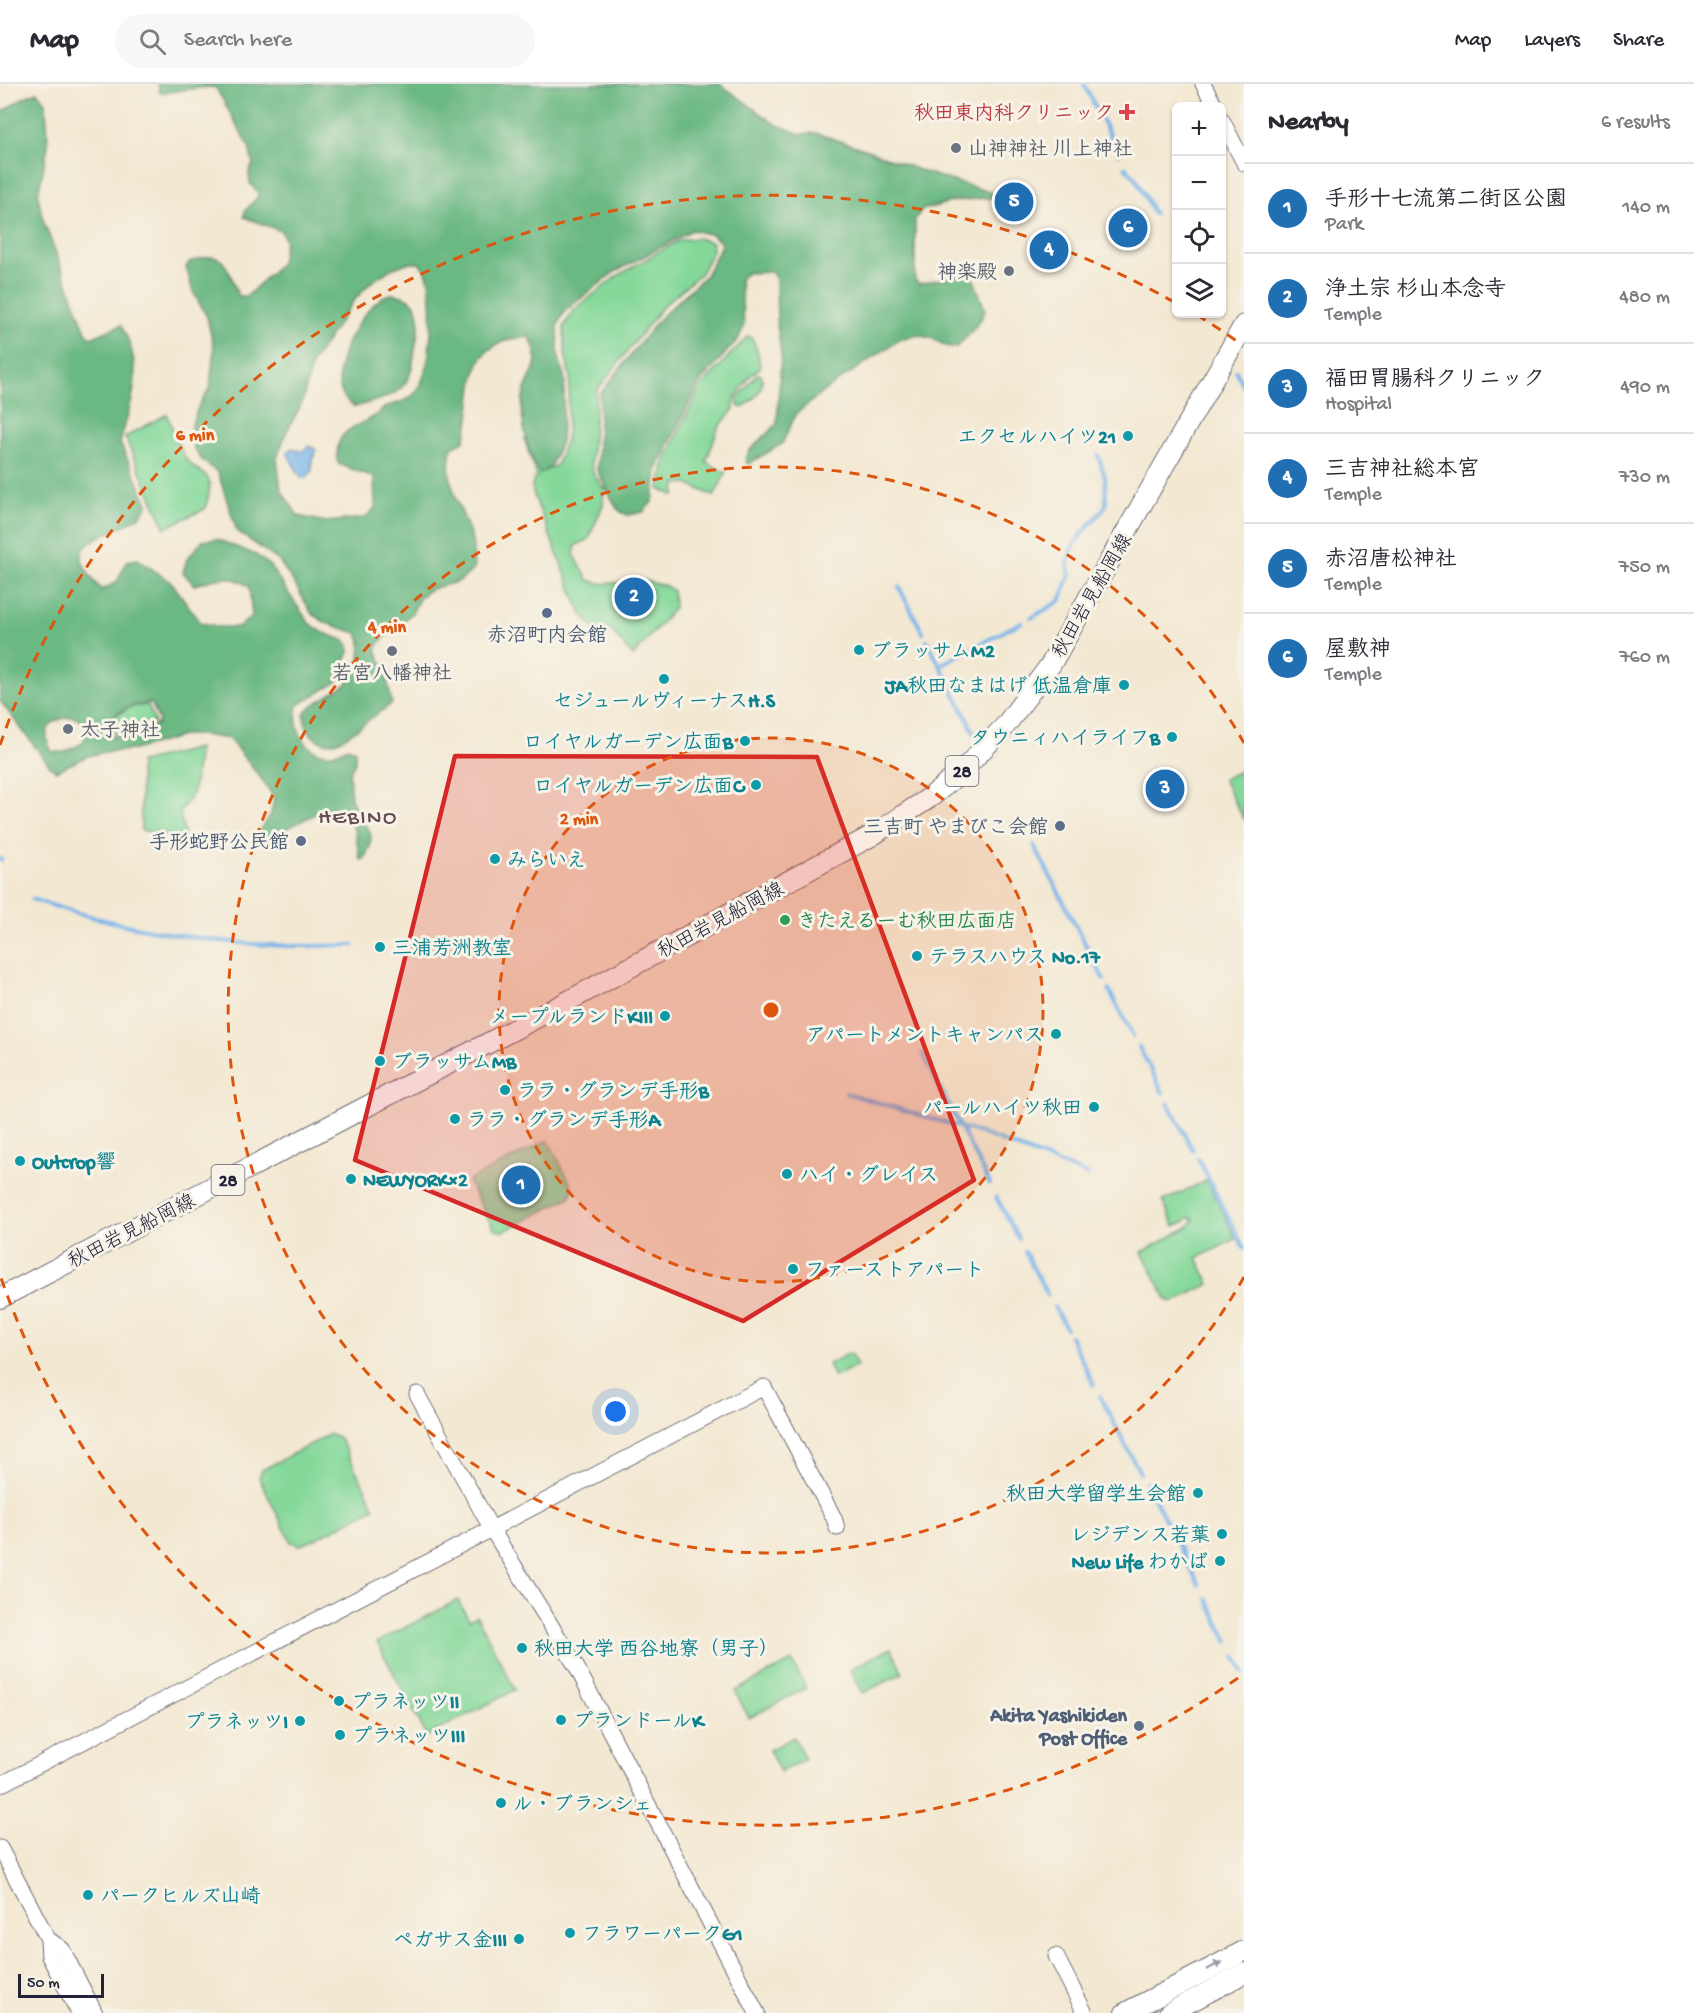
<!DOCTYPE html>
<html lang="en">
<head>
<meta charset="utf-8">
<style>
  :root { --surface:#fff; --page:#f7f7f7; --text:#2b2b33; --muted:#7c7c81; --line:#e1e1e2; --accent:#1f6fb2 }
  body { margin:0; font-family:"Gochi Hand","Klee One",sans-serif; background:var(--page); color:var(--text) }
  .controls { position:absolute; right:18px; top:18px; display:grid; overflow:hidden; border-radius:9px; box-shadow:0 2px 4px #0004 }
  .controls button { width:54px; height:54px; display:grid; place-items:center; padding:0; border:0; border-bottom:2px solid var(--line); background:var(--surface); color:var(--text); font:30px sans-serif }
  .scale { position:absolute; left:18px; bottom:15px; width:86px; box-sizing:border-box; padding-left:6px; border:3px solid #22223b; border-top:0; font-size:16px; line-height:21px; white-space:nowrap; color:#22223b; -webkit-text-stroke:4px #f7f3e8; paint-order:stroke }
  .you { position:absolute; left:616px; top:1328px; width:21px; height:21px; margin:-15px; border:4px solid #fff; border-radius:50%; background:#1a73e8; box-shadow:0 0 0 9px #1a73e833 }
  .badge { display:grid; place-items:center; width:39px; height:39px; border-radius:50%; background:var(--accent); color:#fff; font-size:20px; font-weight:700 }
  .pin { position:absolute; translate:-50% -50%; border:3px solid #fff; box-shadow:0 2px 6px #0006 }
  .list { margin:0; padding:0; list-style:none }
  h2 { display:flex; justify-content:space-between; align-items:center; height:78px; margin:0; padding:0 24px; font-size:26px }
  h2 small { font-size:20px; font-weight:400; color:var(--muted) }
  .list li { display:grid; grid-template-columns:39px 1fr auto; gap:18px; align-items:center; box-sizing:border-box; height:90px; padding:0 24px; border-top:2px solid var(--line) }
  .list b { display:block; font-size:22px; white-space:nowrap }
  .list p { margin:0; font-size:20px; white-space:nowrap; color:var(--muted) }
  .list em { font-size:20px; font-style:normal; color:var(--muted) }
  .icon { flex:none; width:33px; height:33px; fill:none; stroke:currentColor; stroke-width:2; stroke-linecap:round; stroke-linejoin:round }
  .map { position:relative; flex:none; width:1244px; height:1929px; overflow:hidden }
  header { display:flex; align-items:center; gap:36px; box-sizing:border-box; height:84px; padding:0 30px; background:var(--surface); border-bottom:2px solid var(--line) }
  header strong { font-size:28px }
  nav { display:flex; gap:33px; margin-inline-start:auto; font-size:21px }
  .search { width:420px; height:54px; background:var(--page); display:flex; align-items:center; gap:15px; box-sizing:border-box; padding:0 21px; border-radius:33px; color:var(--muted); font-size:22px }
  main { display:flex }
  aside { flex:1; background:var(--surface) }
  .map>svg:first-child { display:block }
  .green { fill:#84d89a; stroke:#537d6a; stroke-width:1.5 }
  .forest { fill:#6bb882; stroke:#466d5e; stroke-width:1.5; fill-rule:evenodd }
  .water { fill:#77b4e9; stroke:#4c6b92; stroke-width:1.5 }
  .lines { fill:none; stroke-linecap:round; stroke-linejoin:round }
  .stream { stroke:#77b4e9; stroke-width:4 }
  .tertiary-casing { stroke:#6b6770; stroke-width:17 }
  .primary-casing { stroke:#6b6770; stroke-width:22 }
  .tertiary { stroke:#fff; stroke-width:15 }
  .primary { stroke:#fff; stroke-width:20 }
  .oneway { fill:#9c9ca7 }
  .marked { fill:#d62828; fill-opacity:0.2; stroke:#d62828; stroke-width:4.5; stroke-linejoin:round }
  .ring { fill:none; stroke:#de560e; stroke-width:3; stroke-dasharray:10 8 }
  .health-dot { fill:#e0444e; stroke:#f7f3e8; stroke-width:2 }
  .worship-dot { fill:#6b7280; stroke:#f7f3e8; stroke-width:2 }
  .culture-dot { fill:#0f9aa8; stroke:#f7f3e8; stroke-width:2 }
  .service-dot { fill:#5c6f8a; stroke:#f7f3e8; stroke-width:2 }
  .leisure-dot { fill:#2e9e5b; stroke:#f7f3e8; stroke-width:2 }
  .labels { text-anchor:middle; stroke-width:6; stroke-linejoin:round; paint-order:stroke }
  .shield { fill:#f7f3e8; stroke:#62616f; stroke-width:1.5 }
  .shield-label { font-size:18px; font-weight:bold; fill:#22223b }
  .health-label { font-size:20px; font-weight:bold; fill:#be3a42; stroke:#f7f3e8; text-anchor:end }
  .worship-label { font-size:20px; font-weight:bold; fill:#5b616d; stroke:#f7f3e8; text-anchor:start }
  .culture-label { font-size:20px; font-weight:bold; fill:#0d838f; stroke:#f7f3e8; text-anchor:start }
  .street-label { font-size:20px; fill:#22223b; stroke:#f7f3e8 }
  .service-label { font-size:20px; font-weight:bold; fill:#4e5e75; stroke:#f7f3e8; text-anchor:end }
  .leisure-label { font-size:20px; font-weight:bold; fill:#27864d; stroke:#f7f3e8; text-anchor:start }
  .quarter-label { font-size:22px; letter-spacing:1.5px; fill:#634c53; stroke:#f7f3e8 }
  .centre { fill:#de560e; stroke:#f7f3e8; stroke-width:3 }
  .ring-label { font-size:18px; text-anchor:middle; font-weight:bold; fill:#de560e; stroke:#f7f3e8; stroke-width:6; stroke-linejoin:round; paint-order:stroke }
</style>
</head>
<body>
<header>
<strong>Map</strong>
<div class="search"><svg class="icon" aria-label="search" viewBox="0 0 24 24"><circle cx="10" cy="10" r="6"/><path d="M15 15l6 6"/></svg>Search here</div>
<nav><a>Map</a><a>Layers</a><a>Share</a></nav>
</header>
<main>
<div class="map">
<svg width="1244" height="1929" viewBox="0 0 1244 1929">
  <rect width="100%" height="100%" fill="#f7f3e8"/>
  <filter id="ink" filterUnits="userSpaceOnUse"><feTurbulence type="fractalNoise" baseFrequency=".0167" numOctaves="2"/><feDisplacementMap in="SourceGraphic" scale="12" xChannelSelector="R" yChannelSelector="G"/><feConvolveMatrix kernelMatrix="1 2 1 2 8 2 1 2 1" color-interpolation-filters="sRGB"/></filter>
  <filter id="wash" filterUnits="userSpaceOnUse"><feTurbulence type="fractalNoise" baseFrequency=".008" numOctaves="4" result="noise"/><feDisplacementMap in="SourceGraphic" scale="24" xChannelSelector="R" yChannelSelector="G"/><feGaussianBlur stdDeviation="1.35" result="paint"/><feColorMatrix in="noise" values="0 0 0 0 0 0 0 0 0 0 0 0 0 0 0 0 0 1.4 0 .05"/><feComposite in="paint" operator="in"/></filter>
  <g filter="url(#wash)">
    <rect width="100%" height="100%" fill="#f3e8d2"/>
    <!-- green -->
    <g class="green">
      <polygon points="697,154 712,158 712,168 701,189 663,222 597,306 591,377 593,389 604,405 603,421 588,456 576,461 574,470 588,496 603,500 641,496 666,502 673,507 674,524 633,572 610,545 601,552 581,529 534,412 532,402 534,395 537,393 524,355 529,352 546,386 556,382 566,356 570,294 565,269 564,242 574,226 617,192 679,156"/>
      <polygon points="748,252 752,254 758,268 760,284 750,292 734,315 734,325 718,344 706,378 726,389 714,412 685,399 676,400 675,412 659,405 665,377 700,303"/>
      <path d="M757,290L761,291C766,306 753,316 742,324L738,322L737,315Z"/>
      <path d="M167,330C172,343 176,357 183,370C198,397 219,380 205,425L165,444L125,353Z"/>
      <polygon points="148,621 155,638 114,652 112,634 130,623"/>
      <polygon points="199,664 193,709 180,728 185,754 141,746 140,678"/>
      <polygon points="1244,685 1244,736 1223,695"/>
      <polygon points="548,1056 573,1105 570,1113 503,1148 494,1145 468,1097"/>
      <polygon points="1207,1096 1236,1155 1197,1174 1210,1200 1174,1218 1167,1216 1142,1168 1188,1143 1194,1136 1189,1133 1184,1138 1174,1142 1163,1117"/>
      <polygon points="850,1269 857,1282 834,1293 828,1280"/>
      <polygon points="330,1350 339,1353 375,1424 309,1458 300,1461 291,1458 259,1394 262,1386"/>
      <polygon points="458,1516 469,1536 477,1532 515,1606 427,1652 377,1558"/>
      <polygon points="891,1564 903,1589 863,1609 850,1585"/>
      <polygon points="792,1577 806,1604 749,1634 735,1607"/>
      <polygon points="794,1653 805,1675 780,1688 769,1666"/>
    </g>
    <!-- forest -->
    <g class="forest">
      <path d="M158,0H720L775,40L800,50L816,49L865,65L924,88L999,111L1007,116L986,114L955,117L922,126L915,135V196L919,200L967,189L974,196L985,226L981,235L968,252L956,263L950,264L931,254L918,251L899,256L824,307L796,330L782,360L748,380L745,377L749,367L777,340L781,270L777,240L776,196L772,188L747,189L740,195L744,242L739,254L699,299L657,385L653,417L643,428L628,431L621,428L616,423L597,386L600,310L659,235L706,191L722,160L713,151L692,146L613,189L565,227L558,240V270L565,296L561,357L550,384L540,390C529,374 522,342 522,323C522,291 548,286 529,253C457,257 480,310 464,357L452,363C442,395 461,422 471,453C474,463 473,475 474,485L460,497L431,505L420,513L412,529L380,558L376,566L385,585L392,619C386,625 379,628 373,633C356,645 330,673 311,650C305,643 303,637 305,628L314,620L346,601L360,575L361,557L357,549L326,539L312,530L293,497L279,477L237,447L218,389L202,376L194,365L191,343L198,323L210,304L214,264L207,233L193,208L186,183L190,178C197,176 206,172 213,173C228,174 234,201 238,212H247L281,179L285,156L281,147L244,133L245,127L259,111L250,99L249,88L253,80L249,63L216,4C208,0 174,9 160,9ZM407,179H419C422,182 425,185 427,190C435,216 433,290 414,310C405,319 396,318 386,323C381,325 380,330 375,332C351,345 333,347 338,380L374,393L375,424L365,434L326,438L298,432L281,406L277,374L286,349L302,319L312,279L352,219L369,200L391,185Z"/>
      <path d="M37,8L46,18L48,62L38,111L42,133L86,248L91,254L121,241C146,285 132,314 120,359L148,420C145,424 143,429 140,432C109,456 51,453 102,506L117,498L127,477L138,475L172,499L200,538L219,543H239L252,532L249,502C228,489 217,494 194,501L183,488L187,475L202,457L217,455L256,471L269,481L309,539L324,549L346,557L350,565L337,598L298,621C291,643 307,676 335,669C339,668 344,665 348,663L355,666V678L349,689L351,714L361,738L369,745L371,752L370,762L364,775L360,776L355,747L349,736L334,727H321L262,757L257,755V750L271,730L274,714L264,698L229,655L203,651H186L134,666L105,668L88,672L56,687L50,682L0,617V29L23,14ZM149,619L152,620L159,637L158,640L128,651L113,654L111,652L109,634L128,623ZM73,633C86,637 88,647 83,659L65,668H52C40,646 49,635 73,633Z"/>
      <path d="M391,210C427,213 420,239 415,265C413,280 412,293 401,304C390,315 369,318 355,323C317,303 355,234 379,216C382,213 387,211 391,210Z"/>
    </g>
    <!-- water -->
    <path class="water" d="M309,362L315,365C317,369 315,371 312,375V387L306,394H301L287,369L292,364L301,368Z"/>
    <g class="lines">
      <!-- stream -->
      <g class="stream">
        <polyline points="1084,0 1119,70"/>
        <polyline points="1125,83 1135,93 1154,130"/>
        <polyline points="1236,287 1244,303"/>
        <polyline points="899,503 923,549"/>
        <path d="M1031,534L1060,517L1070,491C1060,462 1093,442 1106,421L1105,393L1098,371"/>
        <polyline points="927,556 976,652"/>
        <polyline points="940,581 1022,538"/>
        <polyline points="1034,761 1104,896"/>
        <polyline points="0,775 1,776"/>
        <path d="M32,815C116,844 224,863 313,862C326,862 340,861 354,861"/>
        <polyline points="1109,906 1133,952"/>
        <polyline points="1139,963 1163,1009"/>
        <polyline points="922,969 990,1100"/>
        <polyline points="846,1009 980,1049 1088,1091"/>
        <polyline points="1168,1019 1193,1066"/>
        <polyline points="1198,1074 1244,1164"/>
        <polyline points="996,1113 1018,1154"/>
        <polyline points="1025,1168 1048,1212"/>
        <polyline points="1054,1223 1066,1244"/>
        <polyline points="1070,1252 1094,1301"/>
        <polyline points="1100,1312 1140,1389"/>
        <polyline points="1146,1398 1171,1447"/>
        <polyline points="1177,1459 1199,1501"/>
        <polyline points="1207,1515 1228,1558"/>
        <polyline points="1235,1572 1244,1589"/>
      </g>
    </g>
  </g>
  <g filter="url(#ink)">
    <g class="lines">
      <defs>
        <g id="tertiary">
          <polyline points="1203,0 1215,22"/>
          <polyline points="1222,36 1244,79"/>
          <polyline points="417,1310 491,1444 576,1582 757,1929"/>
          <polyline points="0,1701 764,1303 834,1434 837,1444"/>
          <polyline points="0,1764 48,1855 49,1872 79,1929"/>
          <polyline points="48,1855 62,1865 95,1929"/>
          <polyline points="1056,1872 1085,1929"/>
        </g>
        <g id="primary">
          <polyline points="0,1214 561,921 873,751 932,712 961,688 1005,642 1051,580 1244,241"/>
          <polyline points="1125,1929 1244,1867"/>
          <polyline points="1169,1929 1244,1889"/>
        </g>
      </defs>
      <!-- tertiary casing -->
      <use href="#tertiary" class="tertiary-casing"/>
      <!-- primary casing -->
      <use href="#primary" class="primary-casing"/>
      <!-- tertiary -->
      <use href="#tertiary" class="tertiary"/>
      <!-- primary -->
      <use href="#primary" class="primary"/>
    </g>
    <!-- one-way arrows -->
    <defs><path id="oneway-solid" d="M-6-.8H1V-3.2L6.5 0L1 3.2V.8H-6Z" transform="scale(1.5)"/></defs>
    <use class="oneway" href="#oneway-solid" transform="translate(1214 1882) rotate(-28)"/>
  </g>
  <!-- marked area -->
  <path class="marked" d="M455,672L817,673L974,1096L743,1237L355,1076Z"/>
  <!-- distance rings -->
  <circle cx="771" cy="926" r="272" fill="#de560e" fill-opacity=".12"/>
  <g class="ring">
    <circle cx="771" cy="926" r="272"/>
    <path d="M1244 1193A543 543 0 1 1 1244 659"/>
    <path d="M1238 1594A815 815 0 0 1 0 1191M0 661A815 815 0 0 1 1172 217M1197 231A815 815 0 0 1 1238 258"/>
  </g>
  <!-- markers -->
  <path class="health-dot" d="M1124 19h6v6h6v6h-6v6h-6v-6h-6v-6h6z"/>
  <g class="worship-dot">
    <circle cx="956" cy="64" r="6"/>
    <circle cx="1009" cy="187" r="6"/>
    <circle cx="392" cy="567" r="6"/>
    <circle cx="68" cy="645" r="6"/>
  </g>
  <g class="culture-dot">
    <circle cx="1128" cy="352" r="6"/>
    <circle cx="859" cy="566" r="6"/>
    <circle cx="664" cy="595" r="6"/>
    <circle cx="1124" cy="601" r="6"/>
    <circle cx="1172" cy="653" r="6"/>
    <circle cx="745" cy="657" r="6"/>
    <circle cx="756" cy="701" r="6"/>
    <circle cx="495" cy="775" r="6"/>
    <circle cx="380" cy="863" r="6"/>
    <circle cx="917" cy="872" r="6"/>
    <circle cx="665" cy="932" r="6"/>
    <circle cx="1056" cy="950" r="6"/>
    <circle cx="380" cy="977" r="6"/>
    <circle cx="505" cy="1006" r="6"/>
    <circle cx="1094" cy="1023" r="6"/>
    <circle cx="455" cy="1035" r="6"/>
    <circle cx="20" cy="1077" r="6"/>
    <circle cx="787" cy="1090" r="6"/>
    <circle cx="351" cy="1095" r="6"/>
    <circle cx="793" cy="1185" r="6"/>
    <circle cx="1198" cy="1409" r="6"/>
    <circle cx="1222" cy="1450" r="6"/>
    <circle cx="1220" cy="1477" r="6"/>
    <circle cx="522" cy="1564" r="6"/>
    <circle cx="339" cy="1617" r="6"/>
    <circle cx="561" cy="1636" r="6"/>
    <circle cx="300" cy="1637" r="6"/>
    <circle cx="340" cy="1651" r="6"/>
    <circle cx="501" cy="1719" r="6"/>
    <circle cx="88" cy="1811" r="6"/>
    <circle cx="570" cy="1849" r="6"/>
    <circle cx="519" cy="1855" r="6"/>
  </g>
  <g class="service-dot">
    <circle cx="547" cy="529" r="6"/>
    <circle cx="1060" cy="742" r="6"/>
    <circle cx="301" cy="757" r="6"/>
    <circle cx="1139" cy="1642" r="6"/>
  </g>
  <circle class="leisure-dot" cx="785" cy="836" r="6"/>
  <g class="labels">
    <!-- shield labels -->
    <g class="shield">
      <rect x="945.5" y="672" width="33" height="30" rx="4.5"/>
      <rect x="211.5" y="1081" width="33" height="30" rx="4.5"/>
    </g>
    <g class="shield-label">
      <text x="962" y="693">28</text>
      <text x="228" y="1102">28</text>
    </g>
    <!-- health labels -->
    <g class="health-label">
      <text x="1114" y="35">秋田東内科クリニック</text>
    </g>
    <!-- worship labels -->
    <g class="worship-label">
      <text x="968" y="71">山神神社 川上神社</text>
      <text x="997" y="194" text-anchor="end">神楽殿</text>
      <text x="392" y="595" text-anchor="middle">若宮八幡神社</text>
      <text x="80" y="652">太子神社</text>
    </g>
    <!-- culture labels -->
    <g class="culture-label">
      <text x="1116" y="359" text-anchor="end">エクセルハイツ21</text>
      <text x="871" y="573">ブラッサムM2</text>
      <text x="1112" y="608" text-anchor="end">JA秋田なまはげ 低温倉庫</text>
      <text x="664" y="623" text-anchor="middle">セジュールヴィーナスH.S</text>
      <text x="1160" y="660" text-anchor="end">タウニィハイライフB</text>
      <text x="733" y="664" text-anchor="end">ロイヤルガーデン広面B</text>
      <text x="744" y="708" text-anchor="end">ロイヤルガーデン広面C</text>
      <text x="507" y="782">みらいえ</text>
      <text x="392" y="870">三浦芳洲教室</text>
      <text x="929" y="879">テラスハウス No.17</text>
      <text x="653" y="939" text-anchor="end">メープルランドKIII</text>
      <text x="1044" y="957" text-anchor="end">アパートメントキャンパス</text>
      <text x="392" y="984">ブラッサムMB</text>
      <text x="517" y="1013">ララ・グランデ手形B</text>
      <text x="1082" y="1030" text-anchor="end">パールハイツ秋田</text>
      <text x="467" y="1042">ララ・グランデ手形A</text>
      <text x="32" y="1084">Outcrop響</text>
      <text x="799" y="1097">ハイ・グレイス</text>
      <text x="363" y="1102">NEWYORK×2</text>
      <text x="805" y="1192">ファーストアパート</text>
      <text x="1186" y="1416" text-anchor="end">秋田大学留学生会館</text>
      <text x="1210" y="1457" text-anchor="end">レジデンス若葉</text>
      <text x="1208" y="1484" text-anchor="end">New Life わかば</text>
      <text x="534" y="1571">秋田大学 西谷地寮（男子）</text>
      <text x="351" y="1624">プラネッツII</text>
      <text x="573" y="1643">プランドールK</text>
      <text x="288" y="1644" text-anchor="end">プラネッツI</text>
      <text x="352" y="1658">プラネッツIII</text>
      <text x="513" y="1726">ル・ブランシェ</text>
      <text x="100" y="1818">パークヒルズ山崎</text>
      <text x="582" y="1856">フラワーパークG1</text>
      <text x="507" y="1862" text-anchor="end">ペガサス金III</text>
    </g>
    <!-- street labels -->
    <g class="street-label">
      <text transform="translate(1091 511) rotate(-60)" y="7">秋田岩見船岡線</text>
      <text transform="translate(720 835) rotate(-28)" y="7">秋田岩見船岡線</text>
      <text transform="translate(131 1146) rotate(-27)" y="7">秋田岩見船岡線</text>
    </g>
    <!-- service labels -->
    <g class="service-label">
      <text x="547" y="557" text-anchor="middle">赤沼町内会館</text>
      <text x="1048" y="749">三吉町 やまびこ会館</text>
      <text x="289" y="764">手形蛇野公民館</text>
      <text x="1127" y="1637">Akita Yashikiden<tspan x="1127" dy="23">Post Office</tspan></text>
    </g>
    <!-- leisure labels -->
    <g class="leisure-label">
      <text x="797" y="843">きたえるーむ秋田広面店</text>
    </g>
    <!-- quarter labels -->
    <g class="quarter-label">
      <text x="358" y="739">HEBINO</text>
    </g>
  </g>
  <circle cx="771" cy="926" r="9" class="centre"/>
  <g class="ring-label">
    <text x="195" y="356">6 min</text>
    <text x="387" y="548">4 min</text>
    <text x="579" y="740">2 min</text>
  </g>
</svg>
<div class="controls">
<button>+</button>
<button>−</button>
<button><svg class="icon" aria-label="locate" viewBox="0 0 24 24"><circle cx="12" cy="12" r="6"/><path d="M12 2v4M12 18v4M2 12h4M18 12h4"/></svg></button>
<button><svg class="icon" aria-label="layers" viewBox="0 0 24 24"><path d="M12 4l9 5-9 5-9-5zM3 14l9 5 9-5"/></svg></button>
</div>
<div class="scale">50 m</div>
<div class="you"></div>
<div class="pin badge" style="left:521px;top:1101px">1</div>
<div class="pin badge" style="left:634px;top:513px">2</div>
<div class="pin badge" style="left:1165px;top:705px">3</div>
<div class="pin badge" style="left:1049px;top:166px">4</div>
<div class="pin badge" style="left:1014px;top:118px">5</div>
<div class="pin badge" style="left:1128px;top:144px">6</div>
</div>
<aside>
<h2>Nearby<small>6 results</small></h2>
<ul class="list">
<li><span class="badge">1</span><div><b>手形十七流第二街区公園</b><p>Park</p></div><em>140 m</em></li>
<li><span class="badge">2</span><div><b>浄土宗 杉山本念寺</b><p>Temple</p></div><em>480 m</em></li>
<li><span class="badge">3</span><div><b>福田胃腸科クリニック</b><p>Hospital</p></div><em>490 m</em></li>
<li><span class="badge">4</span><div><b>三吉神社総本宮</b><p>Temple</p></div><em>730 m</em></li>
<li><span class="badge">5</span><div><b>赤沼唐松神社</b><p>Temple</p></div><em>750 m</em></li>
<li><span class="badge">6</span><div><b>屋敷神</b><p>Temple</p></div><em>760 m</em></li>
</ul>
</aside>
</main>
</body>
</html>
